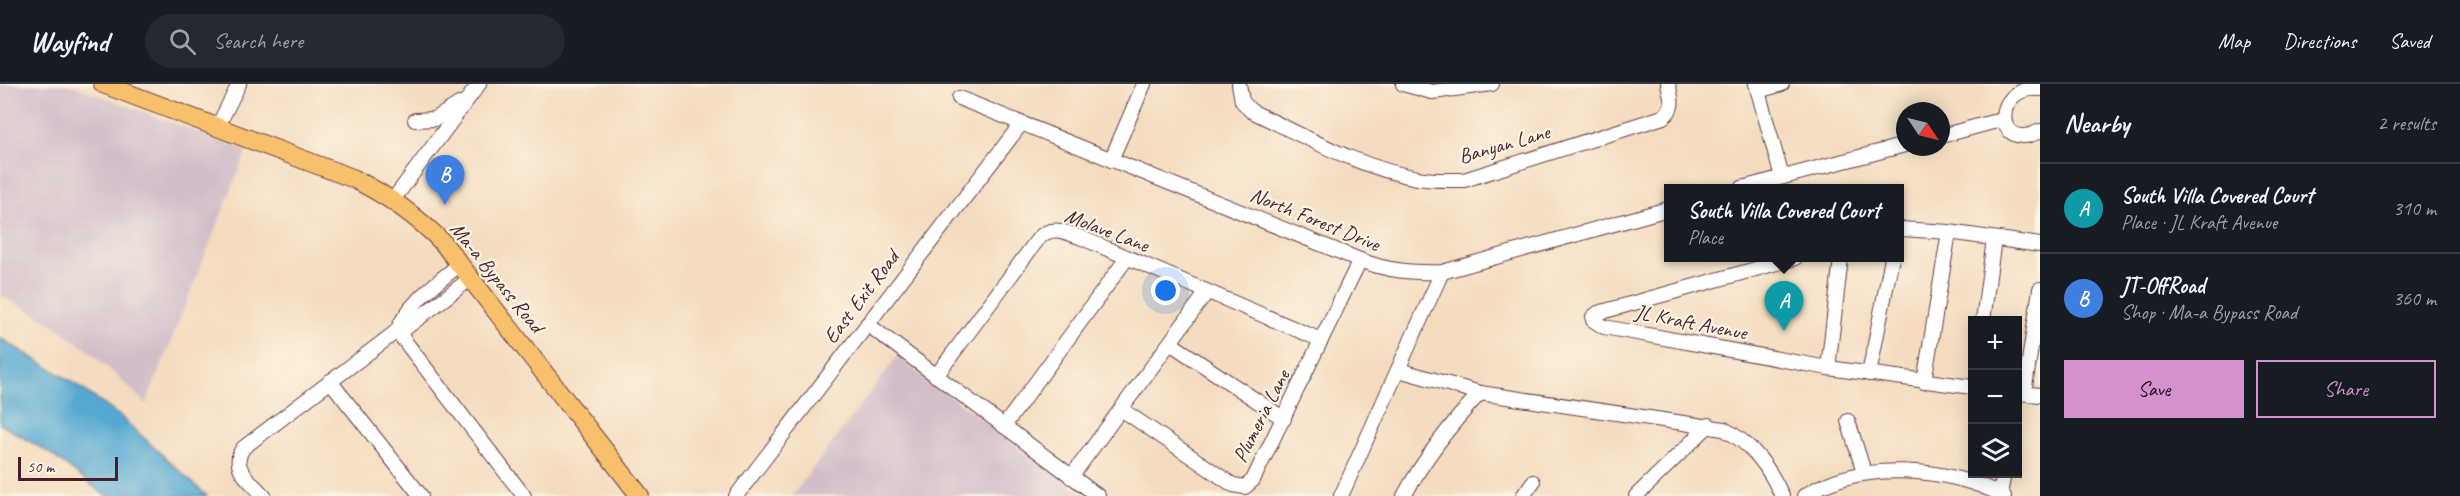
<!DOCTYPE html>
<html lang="en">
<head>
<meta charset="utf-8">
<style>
  :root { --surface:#171b24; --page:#242831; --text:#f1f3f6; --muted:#9ea1a6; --line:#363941; --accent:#d690ce }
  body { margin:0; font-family:Caveat,sans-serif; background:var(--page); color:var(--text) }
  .controls { position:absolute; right:18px; bottom:18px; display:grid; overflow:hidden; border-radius:0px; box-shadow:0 3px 15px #0003 }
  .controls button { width:54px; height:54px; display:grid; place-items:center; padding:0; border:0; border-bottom:2px solid var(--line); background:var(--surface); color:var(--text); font:30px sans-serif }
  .compass { position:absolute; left:1896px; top:18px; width:54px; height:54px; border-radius:50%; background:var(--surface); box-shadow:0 3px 15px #0003; rotate:125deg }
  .scale { position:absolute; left:18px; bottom:15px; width:100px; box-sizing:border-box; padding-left:6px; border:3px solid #4a1f2b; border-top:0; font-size:16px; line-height:21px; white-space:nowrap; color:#4a1f2b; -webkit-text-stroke:4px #fcf5e5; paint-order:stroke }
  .you { position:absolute; left:1166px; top:207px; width:21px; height:21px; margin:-15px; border:4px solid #fff; border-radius:50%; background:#1a73e8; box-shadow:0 0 0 9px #1a73e833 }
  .badge { display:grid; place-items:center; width:39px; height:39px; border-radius:50%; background:var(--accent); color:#fff; font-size:20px; font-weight:700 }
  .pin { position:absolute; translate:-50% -50px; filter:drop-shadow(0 2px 3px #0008) }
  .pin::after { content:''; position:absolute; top:32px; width:21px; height:18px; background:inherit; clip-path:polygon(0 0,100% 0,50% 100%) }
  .popup { position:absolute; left:1664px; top:100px; width:240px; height:78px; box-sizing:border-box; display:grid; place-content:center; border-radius:0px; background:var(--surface); filter:drop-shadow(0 2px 4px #0005); font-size:20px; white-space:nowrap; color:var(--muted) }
  .popup b { font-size:22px; color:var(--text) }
  .popup::after { content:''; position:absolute; left:50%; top:100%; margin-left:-12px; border:12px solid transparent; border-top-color:var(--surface) }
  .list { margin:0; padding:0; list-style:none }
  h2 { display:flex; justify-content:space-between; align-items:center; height:78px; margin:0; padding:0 24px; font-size:26px }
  h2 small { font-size:20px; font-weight:400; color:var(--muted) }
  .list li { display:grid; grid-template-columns:39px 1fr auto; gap:18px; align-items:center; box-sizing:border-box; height:90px; padding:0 24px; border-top:2px solid var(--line) }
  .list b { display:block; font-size:22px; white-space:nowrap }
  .list p { margin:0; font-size:20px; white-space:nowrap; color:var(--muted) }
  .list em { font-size:20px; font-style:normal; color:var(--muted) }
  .actions { display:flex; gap:12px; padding:18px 24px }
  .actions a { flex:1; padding:14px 0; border:2px solid var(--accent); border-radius:0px; text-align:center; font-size:21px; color:var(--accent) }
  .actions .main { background:var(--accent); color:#111 }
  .icon { flex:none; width:33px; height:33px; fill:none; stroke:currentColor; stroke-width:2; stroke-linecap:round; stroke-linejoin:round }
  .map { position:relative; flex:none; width:2040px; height:412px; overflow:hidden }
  header { display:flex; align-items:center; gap:36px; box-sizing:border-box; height:84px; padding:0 30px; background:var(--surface); border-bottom:2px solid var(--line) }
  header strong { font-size:28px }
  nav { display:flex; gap:33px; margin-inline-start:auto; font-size:21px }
  .search { width:420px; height:54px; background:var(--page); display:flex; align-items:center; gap:15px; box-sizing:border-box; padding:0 21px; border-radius:33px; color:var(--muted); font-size:22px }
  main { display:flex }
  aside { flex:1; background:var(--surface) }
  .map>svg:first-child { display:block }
  .industrial { fill:#d1bdc9 }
  .water { fill:#57a9d2; stroke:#50647e; stroke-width:1.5 }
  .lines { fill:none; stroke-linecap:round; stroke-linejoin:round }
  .minor-casing { stroke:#643b41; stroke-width:16 }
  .major-casing { stroke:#643b41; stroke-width:20 }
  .minor { stroke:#fff; stroke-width:14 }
  .major { stroke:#f8bf6c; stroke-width:18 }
  .labels { text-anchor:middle; stroke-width:4.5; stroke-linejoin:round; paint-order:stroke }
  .street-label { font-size:21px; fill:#4a1f2b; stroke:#fcf5e5 }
</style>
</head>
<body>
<header>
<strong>Wayfind</strong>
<div class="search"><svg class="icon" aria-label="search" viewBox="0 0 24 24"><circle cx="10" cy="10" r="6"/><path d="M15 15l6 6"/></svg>Search here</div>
<nav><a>Map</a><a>Directions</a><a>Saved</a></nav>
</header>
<main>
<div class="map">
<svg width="2040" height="412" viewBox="0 0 2040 412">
  <rect width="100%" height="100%" fill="#fcf5e5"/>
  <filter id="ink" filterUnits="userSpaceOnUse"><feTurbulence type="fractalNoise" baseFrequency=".0167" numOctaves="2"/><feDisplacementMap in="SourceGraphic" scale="12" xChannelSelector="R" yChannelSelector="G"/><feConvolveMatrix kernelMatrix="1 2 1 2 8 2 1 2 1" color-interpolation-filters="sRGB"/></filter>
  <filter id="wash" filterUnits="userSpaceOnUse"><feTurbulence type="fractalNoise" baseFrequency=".008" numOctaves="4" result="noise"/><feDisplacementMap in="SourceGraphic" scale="24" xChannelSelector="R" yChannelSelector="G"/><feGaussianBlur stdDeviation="1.35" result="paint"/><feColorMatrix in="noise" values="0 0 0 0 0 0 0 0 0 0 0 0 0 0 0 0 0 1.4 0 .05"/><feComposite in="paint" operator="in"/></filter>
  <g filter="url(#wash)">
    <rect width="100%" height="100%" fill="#f4dcc0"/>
    <!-- industrial -->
    <g class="industrial">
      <polygon points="0,0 69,0 247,66 146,320 92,269 52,239 0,211"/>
      <polygon points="897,273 1085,412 792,412"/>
    </g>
    <!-- water -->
    <polygon class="water" points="0,254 71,297 121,333 207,412 106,412 48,368 0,340"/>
  </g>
  <g filter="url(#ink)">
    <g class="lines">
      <defs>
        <g id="minor">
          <path d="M1239,0L1242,17L1251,27C1305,52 1359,84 1418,94C1433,97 1449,96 1464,96L1663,33C1676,24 1671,13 1668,0"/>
          <polyline points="1403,0 1432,8 1492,0"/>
          <polyline points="1756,0 1782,93"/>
          <path d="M2040,5C1991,0 1994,71 2040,47"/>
          <polyline points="1758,7 1782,0"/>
          <path d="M959,14L1360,176C1387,187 1413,189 1442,188L1668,125"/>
          <polyline points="415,36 435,35 459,20"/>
          <polyline points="218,42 239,0"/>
          <polyline points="1941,52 2004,35"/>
          <polyline points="1111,76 1144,0"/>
          <polyline points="1742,104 1905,61"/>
          <polyline points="393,116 479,0"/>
          <polyline points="1900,145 1949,148 2040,161"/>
          <polyline points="1795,174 1598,229 1593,233 1593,236 1604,243 1828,284 1972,303"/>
          <polyline points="1983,237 1994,155"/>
          <polyline points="867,240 1098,412"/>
          <polyline points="397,247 524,412"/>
          <path d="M397,247C409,218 437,199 460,180"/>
          <polyline points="1170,259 1284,335"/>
          <polyline points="1828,284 1841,174"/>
          <path d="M1399,286L1480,309L1724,345C1753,361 1769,383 1782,412"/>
          <polyline points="1869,290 1892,174"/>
          <path d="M936,292L1038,155C1051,140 1065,148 1082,154L1321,256"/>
          <polyline points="330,297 421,412"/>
          <polyline points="1924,298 1949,148"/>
          <polyline points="2018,309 2040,311"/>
          <polyline points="2024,309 2040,205"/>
          <polyline points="1121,325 1233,401 1245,403 1253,396 1360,176"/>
          <polyline points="1848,337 1864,388"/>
          <polyline points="1004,342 1127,174"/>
          <polyline points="1071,393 1207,208"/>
          <polyline points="2000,410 2004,390"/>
          <path d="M264,412C252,398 229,384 243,364L397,247L406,244L471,194"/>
          <polyline points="736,412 1021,40"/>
          <polyline points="1341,412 1442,188"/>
          <path d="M1404,412C1425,373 1450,341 1480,309"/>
          <polyline points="1523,412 1533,398"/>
          <polyline points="1636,412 1709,341"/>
          <path d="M1804,412C1858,376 1947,382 2004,412"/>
        </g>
        <path id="major" d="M103,0L352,94C387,111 416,131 443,159L640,412"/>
      </defs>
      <!-- minor casing -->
      <use href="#minor" class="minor-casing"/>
      <!-- major casing -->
      <use href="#major" class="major-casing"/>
      <!-- minor -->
      <use href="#minor" class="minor"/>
      <!-- major -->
      <use href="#major" class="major"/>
    </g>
  </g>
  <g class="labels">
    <!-- street labels -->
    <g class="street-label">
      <text transform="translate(1504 60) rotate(-16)" y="7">Banyan Lane</text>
      <text transform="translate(1315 135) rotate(22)" y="7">North Forest Drive</text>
      <text transform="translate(1107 146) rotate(21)" y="7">Molave Lane</text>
      <text transform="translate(497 193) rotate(51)" y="7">Ma-a Bypass Road</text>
      <text transform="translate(861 213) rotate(-53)" y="7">East Exit Road</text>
      <text transform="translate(1691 238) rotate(11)" y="7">JL Kraft Avenue</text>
      <text transform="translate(1261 332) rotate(-63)" y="7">Plumeria Lane</text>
    </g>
  </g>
</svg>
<div class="controls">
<button>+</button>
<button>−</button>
<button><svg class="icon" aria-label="layers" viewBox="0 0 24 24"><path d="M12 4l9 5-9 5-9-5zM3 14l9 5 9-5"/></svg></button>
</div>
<svg class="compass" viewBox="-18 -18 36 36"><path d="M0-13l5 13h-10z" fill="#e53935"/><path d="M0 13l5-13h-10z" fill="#9ea1a6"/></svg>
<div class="scale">50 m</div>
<div class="you"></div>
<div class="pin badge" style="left:1784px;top:247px;background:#0f9aa8">A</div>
<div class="popup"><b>South Villa Covered Court</b>Place</div>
<div class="pin badge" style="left:445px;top:121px;background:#3f7fe0">B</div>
</div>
<aside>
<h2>Nearby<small>2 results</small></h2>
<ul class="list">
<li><span class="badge" style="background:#0f9aa8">A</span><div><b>South Villa Covered Court</b><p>Place · JL Kraft Avenue</p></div><em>310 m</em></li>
<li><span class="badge" style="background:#3f7fe0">B</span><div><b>JT-OffRoad</b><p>Shop · Ma-a Bypass Road</p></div><em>360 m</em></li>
</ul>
<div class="actions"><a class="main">Save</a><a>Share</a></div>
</aside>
</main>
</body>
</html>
